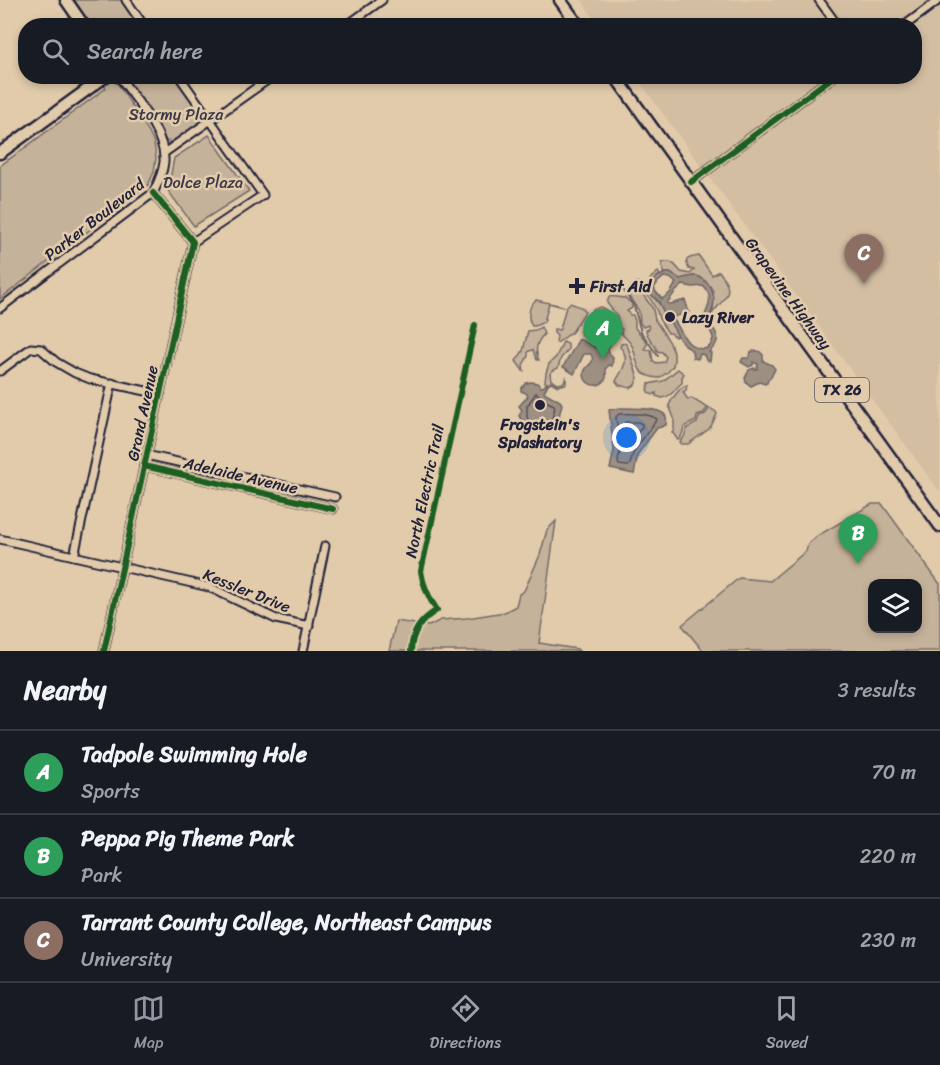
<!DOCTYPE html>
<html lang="en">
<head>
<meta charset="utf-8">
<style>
  :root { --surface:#171b24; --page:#20242c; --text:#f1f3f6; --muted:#9ea1a6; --line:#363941; --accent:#9495a2 }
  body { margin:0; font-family:Sriracha,sans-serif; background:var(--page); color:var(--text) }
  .controls { position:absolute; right:18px; bottom:18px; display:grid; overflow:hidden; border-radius:12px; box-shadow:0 3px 9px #0003 }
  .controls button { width:54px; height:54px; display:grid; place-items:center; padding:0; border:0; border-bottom:2px solid var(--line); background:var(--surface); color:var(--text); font:30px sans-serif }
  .you { position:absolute; left:627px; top:438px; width:21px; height:21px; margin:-15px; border:4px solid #fff; border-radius:50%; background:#1a73e8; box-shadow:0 0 0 9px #1a73e833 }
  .badge { display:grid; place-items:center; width:39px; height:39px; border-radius:50%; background:var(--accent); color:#fff; font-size:20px; font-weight:700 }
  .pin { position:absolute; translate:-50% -50px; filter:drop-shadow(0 2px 3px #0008) }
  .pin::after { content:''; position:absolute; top:32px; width:21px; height:18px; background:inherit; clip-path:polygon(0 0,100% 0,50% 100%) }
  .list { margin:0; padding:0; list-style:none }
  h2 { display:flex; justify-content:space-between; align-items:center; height:78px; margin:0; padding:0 24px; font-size:26px }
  h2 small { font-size:20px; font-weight:400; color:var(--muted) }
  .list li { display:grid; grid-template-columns:39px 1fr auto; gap:18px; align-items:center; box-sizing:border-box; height:84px; padding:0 24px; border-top:2px solid var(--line) }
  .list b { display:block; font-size:22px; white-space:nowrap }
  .list p { margin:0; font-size:20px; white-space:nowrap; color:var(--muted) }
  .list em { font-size:20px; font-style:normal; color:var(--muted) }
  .icon { flex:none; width:33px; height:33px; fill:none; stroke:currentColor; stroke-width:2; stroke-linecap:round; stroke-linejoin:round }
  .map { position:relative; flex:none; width:940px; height:651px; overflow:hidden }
  .search { position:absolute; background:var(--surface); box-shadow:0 3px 9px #0003; left:18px; right:18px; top:18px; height:66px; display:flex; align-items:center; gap:15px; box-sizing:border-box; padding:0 21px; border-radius:24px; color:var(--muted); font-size:22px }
  .sheet { height:330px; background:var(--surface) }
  nav { display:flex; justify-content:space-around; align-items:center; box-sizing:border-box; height:84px; border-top:2px solid var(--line); background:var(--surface); font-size:16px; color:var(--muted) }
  nav a { display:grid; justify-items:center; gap:3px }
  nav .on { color:var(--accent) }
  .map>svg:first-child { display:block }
  .built { fill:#d3bea2 }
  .green { fill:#c5b29a; stroke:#746a6a; stroke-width:1.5; fill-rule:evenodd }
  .water { fill:#9d8f82; stroke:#6c6366; stroke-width:1.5; fill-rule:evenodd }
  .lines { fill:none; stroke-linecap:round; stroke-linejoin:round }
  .shore { stroke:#534e57; stroke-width:1.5 }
  .stream { stroke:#6c6366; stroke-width:2 }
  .street-casing { stroke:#22223b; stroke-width:11 }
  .secondary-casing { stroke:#22223b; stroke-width:15 }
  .primary-casing { stroke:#22223b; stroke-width:15 }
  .street { stroke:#e1cbaa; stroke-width:7 }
  .secondary { stroke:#e1cbaa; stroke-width:10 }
  .primary { stroke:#e1cbaa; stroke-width:10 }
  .cycleway-casing { stroke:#e1cbaa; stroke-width:10 }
  .cycleway { stroke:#1b5e20; stroke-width:6 }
  .poi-dot { fill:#22223b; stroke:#e1cbaa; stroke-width:2 }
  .labels { text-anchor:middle; stroke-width:5; stroke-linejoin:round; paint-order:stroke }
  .shield { fill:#e1cbaa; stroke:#5b555c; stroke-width:1.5 }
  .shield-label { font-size:15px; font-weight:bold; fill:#22223b }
  .park-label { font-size:16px; fill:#3a3849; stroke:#e1cbaa }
  .street-label { font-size:16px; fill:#22223b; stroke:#e1cbaa }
  .poi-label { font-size:16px; font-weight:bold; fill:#22223b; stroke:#e1cbaa; text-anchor:start }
</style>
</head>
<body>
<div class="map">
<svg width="940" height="651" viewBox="0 0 940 651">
  <rect width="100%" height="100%" fill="#e1cbaa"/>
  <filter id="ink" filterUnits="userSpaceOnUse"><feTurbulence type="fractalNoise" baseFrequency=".0167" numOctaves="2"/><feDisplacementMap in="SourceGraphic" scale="12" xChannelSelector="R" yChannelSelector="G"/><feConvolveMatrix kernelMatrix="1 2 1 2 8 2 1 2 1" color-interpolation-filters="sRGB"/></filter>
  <g filter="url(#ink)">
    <!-- built -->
    <polygon class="built" points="581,0 940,0 940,492 636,77 914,76 914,26 599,25"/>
    <!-- green -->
    <g class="green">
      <polygon points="70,0 121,0 139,25 88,25"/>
      <polygon points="125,77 176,77 203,116 201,122 172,142 166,141 155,120"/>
      <polygon points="111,80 118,84 146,127 154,143 156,158 154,172 148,185 0,299 0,166 106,88 103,84"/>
      <polygon points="209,135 249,191 194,226 166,188 171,174 174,158"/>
      <path d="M699,256L712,275L719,271C737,294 724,297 711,315L713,309V291L710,286L700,277L693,276L680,279L670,273H663L662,263C672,259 675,265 681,272L690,274L694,270L689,269C683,257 689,258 699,256Z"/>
      <polygon points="658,272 660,275 654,280 649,287 652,295 661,306 663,312 670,321 678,335 675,337 671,333 668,333 659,319 657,311 648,295 646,288 651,278"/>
      <path d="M637,282L641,284L644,296L653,309L655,320L669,341L674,353V361L673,366L668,372L659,378C635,376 639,365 633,348C631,342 625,338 621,333L622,329H620L617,316L607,303L609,297C614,295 620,298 625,298L632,304V308L627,311L630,315H633L635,321V328L648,343L644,349L651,350L653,361L657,363L664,362L666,357L662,352L657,351C655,343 646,337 646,330L649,329L648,325L643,327L640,323L639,311L629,297L633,285Z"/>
      <path d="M536,300L563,306V307L549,303L544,322L535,326H532C527,318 528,306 536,300Z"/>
      <polygon points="570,303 583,308 585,312 572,332 557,343 556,342 557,336 554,333 554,329 559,330 560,329 566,307"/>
      <path d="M600,307C608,309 612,316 614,324L612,327H610C602,319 602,312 590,322L595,328L599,325L597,321H602L606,328L610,331H606L602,333L600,338L601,344L596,349L594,348V344L591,339C586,339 582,336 580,331L592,310Z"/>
      <path d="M541,327L544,334C537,342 534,349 539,360H537L533,350L529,351L528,353V356L523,365L524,372L516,361L523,351L528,331L536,330Z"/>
      <polygon points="563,342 568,344 568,350 561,358 558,368 552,371 550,374 551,380 558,384 563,383 566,378 566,384 558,386 551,382 548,384 545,382 546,373 549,364 556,357"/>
      <path d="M625,343L628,347L638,378L635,385L630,388L619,385L616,381C623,369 631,358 620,347L621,344Z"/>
      <path d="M678,369L684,374L682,377V383C673,389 675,395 662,398L656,396V393L653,395L649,393L647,390L649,384L663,381Z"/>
      <path d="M687,385L686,390L683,392L688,400L691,398L708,408L702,414L697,416L696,421L685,426L680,439L678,440L672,432L674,431V418L669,405C672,398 681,386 687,385Z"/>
      <polygon points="710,408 716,412 717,414 711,426 709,429 688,444 682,444 680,442 684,437 687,428 697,423 699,417 704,415"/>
      <path d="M872,504H882L940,584V651H703L682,625L739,578L770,581L806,551L808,544L817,536ZM872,584H918V628H872Z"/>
      <polygon points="556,521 539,643 577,649 579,651 389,651 396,621 429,626 441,620 467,618 505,612 516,606 519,594 524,591 540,555 547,530"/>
    </g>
    <!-- water -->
    <g class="water">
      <path d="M666,273H670L680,279C685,278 690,276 695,276C701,276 704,280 707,283C718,295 714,308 708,321C716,332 724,339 709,352L711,353L710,361L706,360L704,355L700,354L698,359L693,358L692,351L680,340L670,322L665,316L659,302L652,295L649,289L651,283L657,277ZM664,277L670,278L675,282V285L670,293L662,299L656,292L654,288L658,282ZM683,285L693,287L703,286C716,299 706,308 703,322C706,329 713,331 713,339L710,346L705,349C685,349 683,331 673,319L674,317L689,312L685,300L671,304L667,303L675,292Z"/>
      <path d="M606,331L610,332L614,335V340L608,348L609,353L613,357L612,366L609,365L606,368C606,369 606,376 606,378C602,389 585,387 584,375C583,364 597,366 591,354H584L574,374L563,367L579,339L596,348L601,345L600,335Z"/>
      <path d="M753,351C758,350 760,351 763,355V361L772,365L775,369L771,377L768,380L767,383L765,384L759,382L751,386L746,382L745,378L749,370L754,368V369H757L758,364L753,362V365L749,367L741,362L743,358H749L751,352Z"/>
      <path d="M531,382L537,383L541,387H543L547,383L548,384L544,392L560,401L562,404L559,416C563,421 562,424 558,429L550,425C533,432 528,431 519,416L522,410L519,406L528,396L526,393L521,391V388L526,383Z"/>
      <path d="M620,408C630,408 659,407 665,415C668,419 666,421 666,425L661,427L657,428L638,454L634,474L610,469L614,450L609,410Z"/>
    </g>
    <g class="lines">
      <!-- shore -->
      <g class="shore">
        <polygon points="536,393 538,394 543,400 554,405 555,407 552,419 540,423 535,423 529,421 527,417 527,406"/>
        <path d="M619,414C631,414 647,412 657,419L634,451L630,464L628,466L619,465L618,462L620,450L616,417Z"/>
        <polygon points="625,422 638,422 642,424 642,427 630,442 626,439"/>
      </g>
      <!-- stream -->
      <polyline class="stream" points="622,288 634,306 641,332 658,356"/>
      <defs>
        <g id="street">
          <polyline points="126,0 144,26"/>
          <polyline points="819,0 838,26"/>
          <polyline points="346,26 382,0"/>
          <polyline points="904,26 939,0"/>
          <polyline points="179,76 263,195 193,242"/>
          <polyline points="164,153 273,76"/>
          <polyline points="691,182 834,76"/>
          <path d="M0,308L153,193C158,183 163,173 164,162C166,133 135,99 119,76"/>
          <polyline points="0,371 31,348 41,349 56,362 75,373 90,379 160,394"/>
          <polyline points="146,455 335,497"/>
          <polyline points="144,466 333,509"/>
          <polyline points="0,539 209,587 276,619 309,626"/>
          <polyline points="74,556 112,383"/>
          <polyline points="104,651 193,242 153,193"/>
          <polyline points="303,651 325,546"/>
        </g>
        <g id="secondary">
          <polyline points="66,0 84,26"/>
          <polyline points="0,153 106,76"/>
        </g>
        <g id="primary">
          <polyline points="560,0 579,26"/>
          <polyline points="615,76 940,526"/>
        </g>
      </defs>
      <!-- street casing -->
      <use href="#street" class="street-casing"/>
      <!-- secondary casing -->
      <use href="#secondary" class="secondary-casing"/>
      <!-- primary casing -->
      <use href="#primary" class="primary-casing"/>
      <!-- street -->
      <use href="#street" class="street"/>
      <!-- secondary -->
      <use href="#secondary" class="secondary"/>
      <!-- primary -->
      <use href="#primary" class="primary"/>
      <defs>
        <g id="cycleway">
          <polyline points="691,182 834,76"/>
          <polyline points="144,466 333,509"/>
          <polyline points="104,651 193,242 153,193"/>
          <path d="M411,651C412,631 421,620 437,610C428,597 423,586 421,571L475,325"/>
        </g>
      </defs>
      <!-- cycleway casing -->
      <use href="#cycleway" class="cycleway-casing"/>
      <!-- cycleway -->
      <use href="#cycleway" class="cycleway"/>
    </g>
  </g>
  <!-- markers -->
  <g class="poi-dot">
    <path d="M574 277h6v6h6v6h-6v6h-6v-6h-6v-6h6z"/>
    <circle cx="670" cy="317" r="6"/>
    <circle cx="540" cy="405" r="6"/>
  </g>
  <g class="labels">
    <!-- shield labels -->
    <rect class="shield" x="815" y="378" width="54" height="24" rx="4.5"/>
    <g class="shield-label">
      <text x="842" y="395">TX 26</text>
    </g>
    <!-- park labels -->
    <g class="park-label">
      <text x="176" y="120">Stormy Plaza</text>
      <text x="203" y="188">Dolce Plaza</text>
    </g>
    <!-- street labels -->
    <g class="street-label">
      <text transform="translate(94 219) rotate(-38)" y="6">Parker Boulevard</text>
      <text transform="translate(789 293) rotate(54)" y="6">Grapevine Highway</text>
      <text transform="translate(142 413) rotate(-78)" y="6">Grand Avenue</text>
      <text transform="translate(241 475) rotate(13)" y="6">Adelaide Avenue</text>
      <text transform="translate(424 491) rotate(-78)" y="6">North Electric Trail</text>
      <text transform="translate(247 590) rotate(22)" y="6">Kessler Drive</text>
    </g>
    <!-- poi labels -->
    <g class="poi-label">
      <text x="590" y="292">First Aid</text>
      <text x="682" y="323">Lazy River</text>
      <text x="540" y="430" text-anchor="middle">Frogstein's<tspan x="540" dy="18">Splashatory</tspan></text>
    </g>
  </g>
</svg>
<div class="controls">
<button><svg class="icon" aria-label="layers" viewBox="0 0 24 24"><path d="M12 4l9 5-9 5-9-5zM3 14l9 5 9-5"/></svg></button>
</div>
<div class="you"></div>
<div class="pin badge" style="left:603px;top:359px;background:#2e9e5b">A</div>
<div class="pin badge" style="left:858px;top:564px;background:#2e9e5b">B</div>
<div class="pin badge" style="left:864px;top:284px;background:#8d6e63">C</div>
<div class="search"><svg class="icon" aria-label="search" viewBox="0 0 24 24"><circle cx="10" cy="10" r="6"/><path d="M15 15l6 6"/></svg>Search here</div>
</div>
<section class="sheet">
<h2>Nearby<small>3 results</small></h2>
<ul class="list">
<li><span class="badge" style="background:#2e9e5b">A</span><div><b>Tadpole Swimming Hole</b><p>Sports</p></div><em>70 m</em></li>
<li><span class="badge" style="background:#2e9e5b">B</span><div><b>Peppa Pig Theme Park</b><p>Park</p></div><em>220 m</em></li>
<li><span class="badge" style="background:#8d6e63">C</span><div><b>Tarrant County College, Northeast Campus</b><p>University</p></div><em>230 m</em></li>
</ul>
</section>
<nav>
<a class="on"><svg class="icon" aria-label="map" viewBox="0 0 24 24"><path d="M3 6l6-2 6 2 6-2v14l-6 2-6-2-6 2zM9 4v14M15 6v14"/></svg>Map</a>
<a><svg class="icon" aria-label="directions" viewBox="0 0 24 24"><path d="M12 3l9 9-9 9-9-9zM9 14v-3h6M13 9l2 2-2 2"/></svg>Directions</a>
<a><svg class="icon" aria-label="saved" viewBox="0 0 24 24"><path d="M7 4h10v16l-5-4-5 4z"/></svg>Saved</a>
</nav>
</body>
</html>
